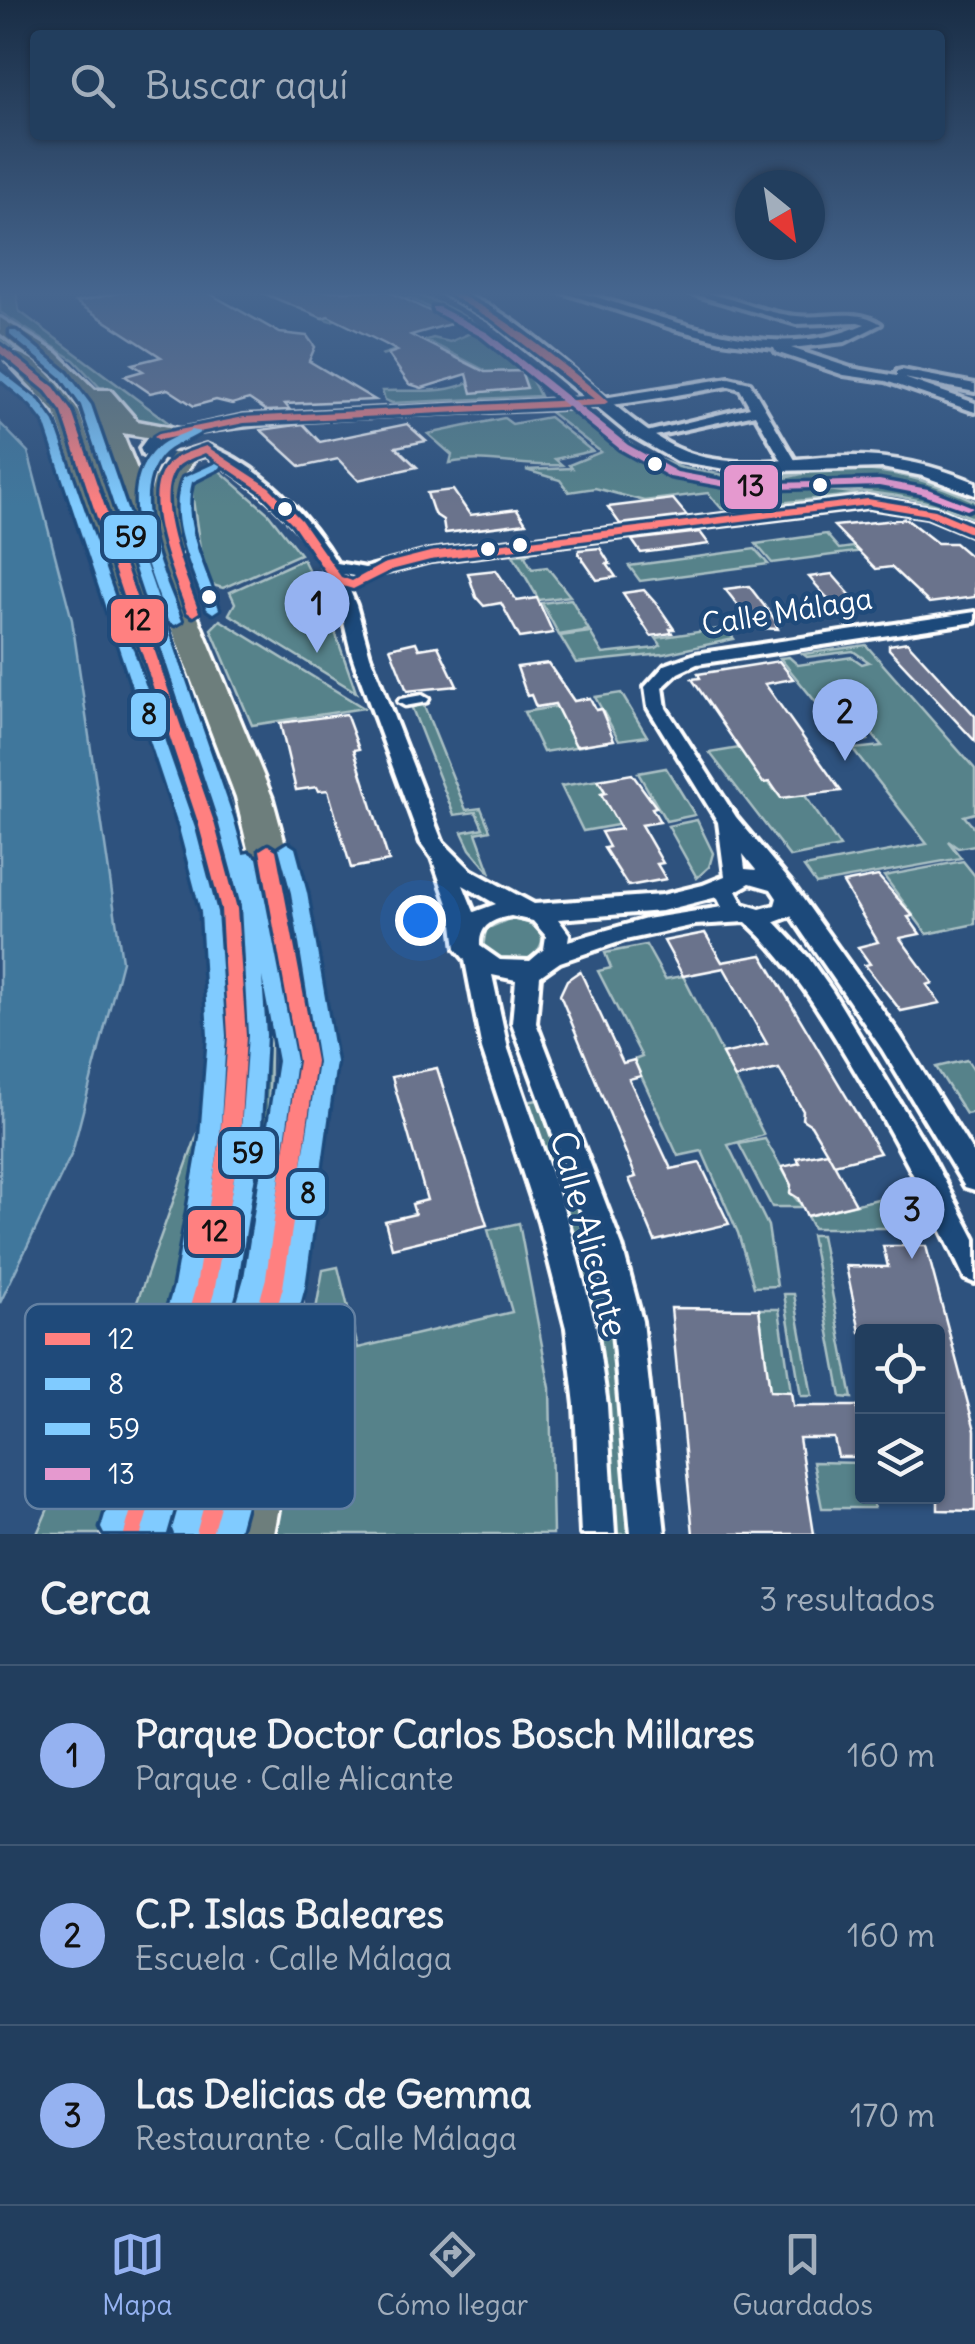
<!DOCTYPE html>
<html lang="es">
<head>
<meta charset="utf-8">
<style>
  :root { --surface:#223e5e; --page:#2e4967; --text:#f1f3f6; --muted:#a2aebc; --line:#3f5773; --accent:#95b2f1 }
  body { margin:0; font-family:Delius,sans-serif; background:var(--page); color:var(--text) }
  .controls { position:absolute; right:30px; bottom:30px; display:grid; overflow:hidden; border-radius:10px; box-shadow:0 2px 8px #0004 }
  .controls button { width:90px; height:90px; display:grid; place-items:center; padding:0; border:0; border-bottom:2px solid var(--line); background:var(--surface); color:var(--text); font:50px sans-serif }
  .compass { position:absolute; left:735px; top:170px; width:90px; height:90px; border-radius:50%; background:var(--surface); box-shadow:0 2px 8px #0004; rotate:150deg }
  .you { position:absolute; left:420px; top:920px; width:35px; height:35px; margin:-25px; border:8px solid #fff; border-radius:50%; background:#1a73e8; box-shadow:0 0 0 15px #1a73e833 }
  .badge { display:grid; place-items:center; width:65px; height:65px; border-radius:50%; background:var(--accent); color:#111; font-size:32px; font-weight:700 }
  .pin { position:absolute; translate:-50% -82px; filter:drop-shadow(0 2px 5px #0008) }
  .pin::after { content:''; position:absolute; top:52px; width:35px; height:30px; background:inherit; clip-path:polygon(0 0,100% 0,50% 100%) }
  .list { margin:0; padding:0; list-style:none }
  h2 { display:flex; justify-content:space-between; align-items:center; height:130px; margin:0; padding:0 40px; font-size:42px }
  h2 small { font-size:32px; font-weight:400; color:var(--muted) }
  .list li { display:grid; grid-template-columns:65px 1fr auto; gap:30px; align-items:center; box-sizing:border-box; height:180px; padding:0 40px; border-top:2px solid var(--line) }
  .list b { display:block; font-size:38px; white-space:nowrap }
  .list p { margin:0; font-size:32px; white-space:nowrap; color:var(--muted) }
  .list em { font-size:32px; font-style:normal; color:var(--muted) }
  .icon { flex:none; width:55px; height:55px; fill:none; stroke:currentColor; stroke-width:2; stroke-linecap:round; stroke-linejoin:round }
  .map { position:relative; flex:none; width:975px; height:1534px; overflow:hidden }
  .search { position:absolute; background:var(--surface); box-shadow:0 2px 8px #0004; left:30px; right:30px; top:30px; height:110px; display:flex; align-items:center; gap:25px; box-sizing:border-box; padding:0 35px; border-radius:10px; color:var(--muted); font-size:38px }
  .sheet { height:670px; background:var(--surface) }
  nav { display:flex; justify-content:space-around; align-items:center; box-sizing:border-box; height:140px; border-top:2px solid var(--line); background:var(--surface); font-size:28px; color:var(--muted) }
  nav a { display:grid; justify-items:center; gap:5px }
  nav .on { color:var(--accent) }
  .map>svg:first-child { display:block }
  .green { fill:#56828a; stroke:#aac0c4; stroke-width:2.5 }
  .water { fill:#40779c; stroke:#8cadc4; stroke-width:2.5 }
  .building { fill:#6b738c; stroke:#fff; stroke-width:2.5 }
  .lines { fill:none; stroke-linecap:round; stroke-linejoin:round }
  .pedestrian-casing { stroke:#fff; stroke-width:7 }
  .minor-casing { stroke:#fff; stroke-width:8 }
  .tertiary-casing { stroke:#fff; stroke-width:7 }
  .trunk-casing { stroke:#fff; stroke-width:7 }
  .motorway-casing { stroke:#fff; stroke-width:7 }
  .pedestrian { fill:#1f4a7a; fill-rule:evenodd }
  .minor { fill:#1f4a7a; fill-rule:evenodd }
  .tertiary { fill:#1f4a7a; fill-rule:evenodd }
  .trunk { fill:#6d7e7c; fill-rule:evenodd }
  .motorway { fill:#6d7e7c; fill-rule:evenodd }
  .bus-1-casing { stroke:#1f4a7a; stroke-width:7 }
  .bus-2-casing { stroke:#1f4a7a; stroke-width:7 }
  .bus-3-casing { stroke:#1f4a7a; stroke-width:7 }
  .bus-4-casing { stroke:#1f4a7a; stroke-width:7 }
  .bus-1 { fill:#ff8080; fill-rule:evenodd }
  .bus-2 { fill:#80cbff; fill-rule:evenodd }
  .bus-3 { fill:#80cbff; fill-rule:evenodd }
  .bus-4 { fill:#e599cf; fill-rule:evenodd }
  .bus-dot { fill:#fff; stroke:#1f4a7a; stroke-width:4 }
  .labels { text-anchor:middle; stroke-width:9; stroke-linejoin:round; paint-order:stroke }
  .street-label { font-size:30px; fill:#fff; stroke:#1f4a7a }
  .near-street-label { font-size:35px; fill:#fff; stroke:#1f4a7a }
  .key { fill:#1f4a7a; stroke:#6280a2; stroke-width:2.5 }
  .key-label { font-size:28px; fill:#fff }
  .line-badge { stroke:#1f4a7a; stroke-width:4 }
  .pale-badge-label { font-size:28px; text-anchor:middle; font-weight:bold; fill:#111 }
</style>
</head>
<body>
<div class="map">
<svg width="975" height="1534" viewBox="0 0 975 1534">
  <rect width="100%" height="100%" fill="#2e527e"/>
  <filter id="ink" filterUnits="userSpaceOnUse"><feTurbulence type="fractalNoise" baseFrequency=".01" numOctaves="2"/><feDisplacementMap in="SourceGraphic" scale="20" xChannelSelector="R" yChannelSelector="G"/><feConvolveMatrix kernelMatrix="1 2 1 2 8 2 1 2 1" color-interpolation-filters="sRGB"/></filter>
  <g filter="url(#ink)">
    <!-- green -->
    <g class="green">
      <polygon points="0,291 16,291 19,311 173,426 137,427 74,360 0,312"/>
      <path d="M388,291C444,291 518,346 540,396L392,403L385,400L382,391C413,389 461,398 484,370L430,342L381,355L433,338L450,342L475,331L410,298L331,321L322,318L395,295Z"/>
      <path d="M2,336L64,381L97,431L234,812C313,1068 247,1286 178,1534H159L245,1194L258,1105L257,1034L249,929L232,844L80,416L46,372L0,340Z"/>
      <polygon points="546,409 585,412 647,455 682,468 731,476 803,473 760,482 862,494 722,509 708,493 644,501 595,488 569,492 560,480 526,470 572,468 569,465 601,452"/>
      <path d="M549,417L592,451L555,459L562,465C525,468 486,455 450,463L452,455L428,434L504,418L512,424Z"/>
      <polygon points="213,465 268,513 300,554 223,588 205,583 189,472"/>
      <path d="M864,470C904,473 938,484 975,501V519C909,488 837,492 767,482L810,472Z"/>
      <polygon points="826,534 839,549 905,540 893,547 772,563 756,544"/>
      <polygon points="755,549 768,564 640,581 629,566"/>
      <polygon points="528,554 525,556 532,569 547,567 570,596 539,600 513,555"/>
      <polygon points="303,559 326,606 356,692 229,614 235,603 230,592"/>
      <polygon points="571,599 589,630 559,635 542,603"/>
      <polygon points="220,620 364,708 252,725 211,629"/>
      <polygon points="726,628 734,639 663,654 576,663 560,636 590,632 603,654 656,648 661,645 656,638"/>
      <polygon points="866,645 975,769 975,813 964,816 975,829 975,845 958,848 948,841 961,858 816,884 804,867 927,844 853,749 882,746 872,734 865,736 868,740 850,744 780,658 789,657 798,665 852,657 862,664 869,662 853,651 807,657 803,654"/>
      <polygon points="621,693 647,736 619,740 595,697"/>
      <polygon points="422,701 466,810 481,808 490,830 476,833 491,874 470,849 462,832 483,828 476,812 454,815 410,703"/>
      <polygon points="560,706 570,734 575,733 581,746 543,752 524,712"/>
      <polygon points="739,748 781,798 804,794 840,847 790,857 710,753"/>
      <polygon points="666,768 695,815 666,821 638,773"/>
      <polygon points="598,780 606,793 602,794 623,824 583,831 561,786"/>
      <polygon points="697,820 713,853 709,867 697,878 668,826"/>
      <polygon points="963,861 975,876 975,924 927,934 884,876"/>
      <path d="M509,919C579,925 521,991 483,947L486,929Z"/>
      <polygon points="646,945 665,979 683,976 764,1135 728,1145 768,1226 777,1286 754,1287 738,1233 702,1151 678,1156 634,1060 642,1057 598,971 611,968 605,953"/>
      <polygon points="967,1060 975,1072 975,1112 966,1114 936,1067"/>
      <polygon points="210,1099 204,1200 160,1380 108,1534 37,1534 136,1305"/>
      <polygon points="538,1100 590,1241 576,1244 526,1102"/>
      <polygon points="765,1139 792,1186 791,1193 803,1207 772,1207 739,1144"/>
      <polygon points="903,1193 923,1228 813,1228 807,1216"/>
      <polygon points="519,1223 550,1388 553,1534 254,1534 291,1365 307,1360 323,1270 338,1267 358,1348 512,1312 488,1230"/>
      <polygon points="811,1235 821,1235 852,1398 841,1397"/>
      <path d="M595,1262L614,1340L629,1534H612C607,1445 609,1351 582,1265Z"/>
      <polygon points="784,1294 794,1294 812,1396 801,1396"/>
      <polygon points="759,1309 779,1309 791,1392 770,1391"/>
      <polygon points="813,1462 862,1463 862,1496 871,1497 874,1508 822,1508"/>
    </g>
    <!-- water -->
    <polygon class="water" points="0,423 28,452 72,620 122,961 72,1153 0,1303"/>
    <!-- building -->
    <g class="building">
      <polygon points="205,291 280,333 307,336 315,347 309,361 375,400 285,404 290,410 267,411 249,399 232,404 216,400 194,406 168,389 150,393 125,376 143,371 132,364 161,357 76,302 123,292"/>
      <polygon points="258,291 388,291 454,323 411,335 485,372 521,371 527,388 472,393 467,374 422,388 409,384 388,354 397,351 385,344 328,316 322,318"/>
      <polygon points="303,424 320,442 407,424 426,441 396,447 417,467 358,480 338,459 301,467 261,430"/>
      <polygon points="453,490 470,515 517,509 526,523 445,533 443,520 434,514 427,493"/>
      <polygon points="673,499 687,516 620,524 608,507"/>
      <polygon points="906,519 937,543 955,543 975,560 975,597 929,603 891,567 876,569 834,526"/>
      <polygon points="700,532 709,544 641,553 632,540"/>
      <polygon points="600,548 610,564 607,564 616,577 597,580 579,554 579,550"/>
      <polygon points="496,570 517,601 537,598 553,633 520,638 501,603 484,606 476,597 468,573"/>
      <polygon points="832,574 866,613 843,616 809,577"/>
      <polygon points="749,586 779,625 776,625 778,629 756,628 725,589"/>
      <polygon points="644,590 659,607 674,629 670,629 672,633 651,636 623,593"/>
      <polygon points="416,642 419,649 438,646 457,686 407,691 390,648"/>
      <polygon points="907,642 975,716 975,741 889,649 889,645"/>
      <polygon points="779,661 793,679 765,684 841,791 781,798 770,782 763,783 692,679 700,678 698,674"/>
      <polygon points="548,663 574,701 590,698 596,710 601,709 614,740 576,746 555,704 536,707 531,695 527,696 517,667"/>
      <polygon points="346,714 359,749 354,750 389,861 351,868 328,790 319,791 317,787 296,790 280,723"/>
      <polygon points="632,774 656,807 652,808 660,822 641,825 663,863 657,864 666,879 628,886 604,848 609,847 601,832 621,829 601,794 606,793 598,780"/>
      <polygon points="878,876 913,916 908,917 920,934 900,938 933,983 927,985 940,1003 901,1011 865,965 870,964 858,947 878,942 843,883"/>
      <polygon points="705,933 722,962 762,955 880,1153 834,1164 828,1153 856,1204 807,1216 798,1198 790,1193 791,1185 782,1167 800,1163 797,1158 827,1152 811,1125 802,1119 803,1111 779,1069 735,1078 722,1054 767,1044 724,968 683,976 664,941"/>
      <polygon points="580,971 623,1063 634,1060 641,1076 629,1079 671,1169 700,1163 729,1224 655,1241 629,1179 636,1177 560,995 567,980"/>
      <polygon points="437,1068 487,1225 392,1248 385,1221 415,1214 412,1204 427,1200 392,1077"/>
      <polygon points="883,1246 926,1246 975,1430 975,1511 938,1510 938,1332 860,1332 846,1266 888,1267"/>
      <polygon points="671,1308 759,1309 770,1391 791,1392 793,1406 857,1406 862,1457 838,1457 834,1438 799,1438 814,1534 693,1534"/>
    </g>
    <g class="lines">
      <defs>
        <polygon id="pedestrian" points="422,695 429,699 427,702 405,706 398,702 400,699"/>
        <g id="minor">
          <path d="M559,291C587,291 613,303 640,311C713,334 791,357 865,324L858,322L796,324L683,291C723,291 758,313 797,316C826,319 856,307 881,324L845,342L791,348L851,368L897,376V371L902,370L975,384V392L904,378L975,403V412L886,381L844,375L776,352L774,348L721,341L674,329Z"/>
          <path d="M729,378L750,383L798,465L796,468H786L755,414L641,439L634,435L750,407L740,389L729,386C686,393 643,402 600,406C533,412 185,414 154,448L177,454L206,445C260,464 308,515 337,563L365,568L430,551L868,497L936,509L975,525V536L927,516L868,507L431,561L365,578L343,574L356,605L370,656L442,841L471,870L534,904L662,895L703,885L725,876L718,822L648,708L645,687L665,665L695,654L975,612V622L697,664L678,673L663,687L666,708L736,817L793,885L900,1035L975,1156V1190L965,1187L882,1049L791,916L775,922L808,957L832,991L929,1151L975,1239V1283L965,1279C931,1207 895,1137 854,1069C822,1015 792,964 746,922L695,925L625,940L560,962L540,976L536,1023L622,1246L642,1321L665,1534H631L612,1321L594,1246L512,1023L516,980L492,975L508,1049L568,1222L596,1328L607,1405L615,1534H581L575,1405L566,1328L539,1222L482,1049L467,971L465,960L456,949L452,915L432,858L421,843C399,783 377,724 355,664C347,642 345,619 337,598C314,535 263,488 206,455L177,463L143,455L140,448L148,437L244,416L603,398ZM743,854L756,870L745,869ZM750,883L771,889L777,898L775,905L760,909L743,904L736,891ZM463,885L496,904L474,912ZM717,897L722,907L646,919L568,941L569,934L558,919L662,911ZM511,916L533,921L546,936L544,949L530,961L500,960L480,946C479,926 492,919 511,916Z"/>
        </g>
        <path id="tertiary" d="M439,291C514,291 607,416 677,448C730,473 793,456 849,456C892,455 936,466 975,482V495L923,476L882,468L744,472L676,461L629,434L491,321Z"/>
        <g id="trunk">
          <path d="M0,318L57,353L95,390H110L137,421L179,429L182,434L179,439L170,441L122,433L149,499L155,477L173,453H191L195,458C173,488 173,514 186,549L173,557L272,797L299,896L329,1061L294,1307L286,1323L268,1330L250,1323L242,1307L285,1061L259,896L236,797L97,431L67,386L0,333Z"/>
          <path d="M17,353C43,361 64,391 79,412L224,822L249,909L259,1036L253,1140L231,1290L163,1534H103L179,1290L207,1140L215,1036L209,909L188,822L55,412L6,360Z"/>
          <polygon points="251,1342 270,1349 278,1367 234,1534 174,1534 224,1367 232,1349"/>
        </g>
        <polygon id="motorway" points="275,1258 294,1265 302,1282 298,1404 274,1534 210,1534 240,1404 248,1282 256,1265"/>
      </defs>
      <!-- pedestrian casing -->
      <use href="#pedestrian" class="pedestrian-casing"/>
      <!-- minor casing -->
      <use href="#minor" class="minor-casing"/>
      <!-- tertiary casing -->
      <use href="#tertiary" class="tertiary-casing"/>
      <!-- trunk casing -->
      <use href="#trunk" class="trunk-casing"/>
      <!-- motorway casing -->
      <use href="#motorway" class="motorway-casing"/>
      <!-- pedestrian -->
      <use href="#pedestrian" class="pedestrian"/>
      <!-- minor -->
      <use href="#minor" class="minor"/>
      <!-- tertiary -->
      <use href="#tertiary" class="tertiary"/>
      <!-- trunk -->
      <use href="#trunk" class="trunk"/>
      <!-- motorway -->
      <use href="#motorway" class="motorway"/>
      <defs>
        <g id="bus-1">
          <path d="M443,291C476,291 581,377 608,402L603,405L244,423L159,440L154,437L159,434L244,417L594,399L493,320Z"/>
          <polygon points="0,345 54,387 72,412 214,822 237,909 246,1036 240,1140 216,1290 146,1534 120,1534 194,1290 220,1140 228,1036 221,909 198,822 62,412 46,391 0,353"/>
          <path d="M206,446L269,487L301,520L341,577L352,581L383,564L430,552L868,499L935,510L975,527V535L928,515L868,505L430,560L391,570L353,589L333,583L293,524L261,491L205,453C196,457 184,460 177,467C150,497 188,580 199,612L193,616L187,612C175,577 136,492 170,462C179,454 195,450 206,446Z"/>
          <polygon points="268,845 276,850 316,1061 286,1282 217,1534 191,1534 264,1282 298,1061 260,850"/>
        </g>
        <g id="bus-2">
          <polygon points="0,371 39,401 54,422 195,828 217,912 226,1036 220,1138 196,1286 124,1534 104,1534 101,1528 174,1286 200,1138 208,1036 201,912 179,828 44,422 31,405 0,379"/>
          <path d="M216,463L221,466L220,468L192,482C181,524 206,569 219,609L213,613L207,609C193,569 166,519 183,478Z"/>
          <polygon points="287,843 295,848 307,893 336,1062 305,1287 238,1534 212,1534 283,1287 318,1062 291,893 279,848"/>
        </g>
        <g id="bus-3">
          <polygon points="10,331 16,331 67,373 91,405 233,817 243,854 249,853 257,858 296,1061 266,1278 196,1534 174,1534 172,1529 244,1278 278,1061 262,977 266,1035 260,1143 236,1293 167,1534 141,1534 214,1293 240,1143 248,1035 241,906 217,817 81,405 61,377 10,335"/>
          <path d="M192,430L201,432C189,441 171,444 161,456C126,499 165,577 182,621L175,625L168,621C152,575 111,488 157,448C167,439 180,435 192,430Z"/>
        </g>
        <polygon id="bus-4" points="433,307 439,307 488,333 628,445 677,472 743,484 879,480 928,489 973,507 967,510 921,494 879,486 743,490 670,477 620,449 482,337 433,311"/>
      </defs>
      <!-- bus-1 casing -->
      <use href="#bus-1" class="bus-1-casing"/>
      <!-- bus-2 casing -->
      <use href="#bus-2" class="bus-2-casing"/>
      <!-- bus-3 casing -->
      <use href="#bus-3" class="bus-3-casing"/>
      <!-- bus-4 casing -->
      <use href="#bus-4" class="bus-4-casing"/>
      <!-- bus-1 -->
      <use href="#bus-1" class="bus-1"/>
      <!-- bus-2 -->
      <use href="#bus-2" class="bus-2"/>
      <!-- bus-3 -->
      <use href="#bus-3" class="bus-3"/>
      <!-- bus-4 -->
      <use href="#bus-4" class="bus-4"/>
    </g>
  </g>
  <!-- sky -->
  <linearGradient id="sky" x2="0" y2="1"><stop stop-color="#192d45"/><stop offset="0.58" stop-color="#46668f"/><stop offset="1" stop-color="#46668f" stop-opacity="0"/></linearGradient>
  <rect width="975" height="506" fill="url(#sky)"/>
  <!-- markers -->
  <g class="bus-dot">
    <circle cx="655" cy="464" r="9"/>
    <circle cx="820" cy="485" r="9"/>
    <circle cx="285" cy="509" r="9"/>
    <circle cx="520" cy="545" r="9"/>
    <circle cx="488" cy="549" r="9"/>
    <circle cx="209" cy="597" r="9"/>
  </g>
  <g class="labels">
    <!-- street labels -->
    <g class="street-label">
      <text transform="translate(787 612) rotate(-9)" y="10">Calle Málaga</text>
    </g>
    <!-- near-street labels -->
    <g class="near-street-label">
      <text transform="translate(589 1234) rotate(75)" y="12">Calle Alicante</text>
    </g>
  </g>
  <!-- legend -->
  <rect x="25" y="1304" width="330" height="205" rx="15" class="key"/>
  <rect x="45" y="1333" width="45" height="12" fill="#ff8080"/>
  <rect x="45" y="1378" width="45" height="12" fill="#80cbff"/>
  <rect x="45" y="1423" width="45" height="12" fill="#80cbff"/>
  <rect x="45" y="1468" width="45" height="12" fill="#e599cf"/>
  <g class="key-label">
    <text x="108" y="1349">12</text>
    <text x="108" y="1394">8</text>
    <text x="108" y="1439">59</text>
    <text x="108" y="1484">13</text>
  </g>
  <g class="line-badge">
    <rect x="722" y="463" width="58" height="48" rx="10" fill="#e599cf"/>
    <rect x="102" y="513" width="57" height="48" rx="10" fill="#80cbff"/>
    <rect x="109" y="597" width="57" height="48" rx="10" fill="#ff8080"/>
    <rect x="129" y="691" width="39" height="48" rx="10" fill="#80cbff"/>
    <rect x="220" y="1129" width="57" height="48" rx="10" fill="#80cbff"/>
    <rect x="288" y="1170" width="39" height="48" rx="10" fill="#80cbff"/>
    <rect x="186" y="1208" width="57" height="48" rx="10" fill="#ff8080"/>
  </g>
  <g class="pale-badge-label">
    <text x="751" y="496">13</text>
    <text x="131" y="547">59</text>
    <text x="138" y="630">12</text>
    <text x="149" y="724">8</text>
    <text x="248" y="1163">59</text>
    <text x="308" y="1203">8</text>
    <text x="215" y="1241">12</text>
  </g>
</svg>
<div class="controls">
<button><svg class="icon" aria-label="locate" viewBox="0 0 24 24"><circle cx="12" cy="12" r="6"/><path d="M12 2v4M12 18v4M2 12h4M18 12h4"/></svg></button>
<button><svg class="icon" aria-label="layers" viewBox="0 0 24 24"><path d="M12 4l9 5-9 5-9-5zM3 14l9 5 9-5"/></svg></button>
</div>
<svg class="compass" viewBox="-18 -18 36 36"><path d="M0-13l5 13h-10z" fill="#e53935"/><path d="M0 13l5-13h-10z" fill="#a2aebc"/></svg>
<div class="you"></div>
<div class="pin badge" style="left:317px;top:653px">1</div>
<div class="pin badge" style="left:845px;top:761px">2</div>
<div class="pin badge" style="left:912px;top:1259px">3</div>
<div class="search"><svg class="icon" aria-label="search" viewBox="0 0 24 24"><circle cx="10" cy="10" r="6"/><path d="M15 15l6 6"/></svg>Buscar aquí</div>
</div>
<section class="sheet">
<h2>Cerca<small>3 resultados</small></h2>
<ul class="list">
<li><span class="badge">1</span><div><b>Parque Doctor Carlos Bosch Millares</b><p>Parque · Calle Alicante</p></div><em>160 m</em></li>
<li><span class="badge">2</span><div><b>C.P. Islas Baleares</b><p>Escuela · Calle Málaga</p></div><em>160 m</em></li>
<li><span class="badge">3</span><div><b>Las Delicias de Gemma</b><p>Restaurante · Calle Málaga</p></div><em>170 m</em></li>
</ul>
</section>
<nav>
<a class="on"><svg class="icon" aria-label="map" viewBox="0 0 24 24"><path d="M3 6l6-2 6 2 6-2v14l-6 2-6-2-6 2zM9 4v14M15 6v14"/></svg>Mapa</a>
<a><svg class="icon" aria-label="directions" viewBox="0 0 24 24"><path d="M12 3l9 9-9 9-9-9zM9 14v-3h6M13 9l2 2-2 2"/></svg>Cómo llegar</a>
<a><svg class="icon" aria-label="saved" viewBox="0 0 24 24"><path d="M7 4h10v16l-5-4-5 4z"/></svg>Guardados</a>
</nav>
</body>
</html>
